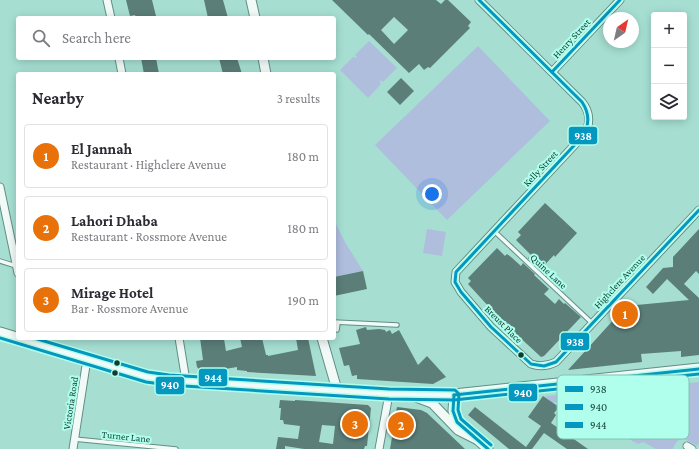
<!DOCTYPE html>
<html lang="en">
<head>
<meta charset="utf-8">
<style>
  :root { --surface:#fff; --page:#f2f2f3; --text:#2b2b33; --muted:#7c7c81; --line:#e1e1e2; --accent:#44756b }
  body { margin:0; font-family:"Crimson Pro",serif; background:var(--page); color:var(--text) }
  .controls { position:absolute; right:12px; top:12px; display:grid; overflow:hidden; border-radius:4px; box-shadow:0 2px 10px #0003 }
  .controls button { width:36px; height:36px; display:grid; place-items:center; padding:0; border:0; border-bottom:1px solid var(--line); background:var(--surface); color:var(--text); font:20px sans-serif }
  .compass { position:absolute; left:603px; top:12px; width:36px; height:36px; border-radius:50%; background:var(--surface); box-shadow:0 2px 10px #0003; rotate:34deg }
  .you { position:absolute; left:432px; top:194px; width:14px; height:14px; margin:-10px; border:3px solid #fff; border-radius:50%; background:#1a73e8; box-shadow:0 0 0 6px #1a73e833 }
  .badge { display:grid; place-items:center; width:26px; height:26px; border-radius:50%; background:var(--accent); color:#fff; font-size:13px; font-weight:700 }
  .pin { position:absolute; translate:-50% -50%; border:2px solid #fff; box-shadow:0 1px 4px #0006 }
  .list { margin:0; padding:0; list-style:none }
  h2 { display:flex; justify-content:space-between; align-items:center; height:52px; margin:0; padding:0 16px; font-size:17px }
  h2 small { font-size:13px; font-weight:400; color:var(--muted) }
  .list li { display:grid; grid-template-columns:26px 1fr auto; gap:12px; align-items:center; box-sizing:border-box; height:64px; margin:0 8px 8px; padding:0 8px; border:1px solid var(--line); border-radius:4px }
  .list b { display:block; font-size:15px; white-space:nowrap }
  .list p { margin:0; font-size:13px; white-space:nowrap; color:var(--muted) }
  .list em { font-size:13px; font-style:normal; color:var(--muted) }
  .icon { flex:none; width:22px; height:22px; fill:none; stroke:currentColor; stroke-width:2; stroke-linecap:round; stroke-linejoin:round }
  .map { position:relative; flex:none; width:699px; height:449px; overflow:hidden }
  .search { position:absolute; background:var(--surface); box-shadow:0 2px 10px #0003; left:16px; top:16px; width:320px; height:44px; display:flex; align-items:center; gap:10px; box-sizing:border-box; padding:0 14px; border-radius:4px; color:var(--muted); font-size:15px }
  .panel { position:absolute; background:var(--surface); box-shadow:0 2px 10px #0003; left:16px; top:72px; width:320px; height:268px; border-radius:4px }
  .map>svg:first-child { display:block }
  .green { fill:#afbedd }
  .building { fill:#5b7e78; fill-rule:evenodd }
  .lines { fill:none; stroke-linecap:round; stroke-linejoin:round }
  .lane-casing { stroke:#628e85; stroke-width:5.5 }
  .street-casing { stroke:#628e85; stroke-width:9 }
  .secondary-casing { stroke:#628e85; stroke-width:11 }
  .primary-casing { stroke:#628e85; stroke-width:13 }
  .lane { stroke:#f2faf8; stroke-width:3.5 }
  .street { stroke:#f2faf8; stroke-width:7 }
  .secondary { stroke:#f2faf8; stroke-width:9 }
  .primary { stroke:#f2faf8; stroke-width:11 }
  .bus-1-casing { stroke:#b0ffec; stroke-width:6 }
  .bus-2-casing { stroke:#b0ffec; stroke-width:6 }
  .bus-3-casing { stroke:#b0ffec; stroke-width:6 }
  .bus-1 { stroke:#0497c0; stroke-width:3 }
  .bus-2 { stroke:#0497c0; stroke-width:3 }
  .bus-3 { stroke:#0497c0; stroke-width:3 }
  .bus-dot { fill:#0f3c34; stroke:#b0ffec; stroke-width:1.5 }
  .labels { text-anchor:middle; stroke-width:4; stroke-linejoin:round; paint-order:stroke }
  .street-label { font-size:10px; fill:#0f3c34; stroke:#b0ffec }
  .key { fill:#b0ffec; stroke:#80c4b5; stroke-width:1 }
  .key-label { font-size:11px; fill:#0f3c34 }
  .line-badge { stroke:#b0ffec; stroke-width:1.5 }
  .badge-label { font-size:11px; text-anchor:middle; font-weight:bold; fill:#fff }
</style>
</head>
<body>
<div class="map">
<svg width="699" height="449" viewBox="0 0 699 449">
  <rect width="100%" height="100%" fill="#a6dfd2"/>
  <!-- green -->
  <g class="green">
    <polygon points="369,41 397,68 383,82 381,80 380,82 381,84 368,98 340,70 353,57 356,58 357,57 355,55"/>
    <polygon points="478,46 550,121 447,220 375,145"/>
    <polygon points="334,220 345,242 363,271 334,277"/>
    <polygon points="427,229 446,232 442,256 423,253"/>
    <path d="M699,382V443L697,446C687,439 678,434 673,449H656L643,442L638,444L565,405L569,398L552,403L545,396L587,392V394Z"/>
  </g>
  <!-- building -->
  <g class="building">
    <polygon points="126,0 152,0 156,16 149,18 136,18 135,15 130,16"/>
    <polygon points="204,0 223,0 228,18 208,18"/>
    <path d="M332,0H436L441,4L445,0H448L471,22L468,26L470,28L430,68L428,67L424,70L419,64L409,73L369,34L368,35ZM394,17L408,30L394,44L381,30Z"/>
    <polygon points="141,58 156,58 159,74 144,74"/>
    <polygon points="219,58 237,58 242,74 223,74"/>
    <polygon points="401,78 414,91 400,105 387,92"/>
    <polygon points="545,203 577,233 555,257 554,255 540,270 528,258 531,255 516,240 521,235 518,232"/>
    <polygon points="699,229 699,274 696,271 684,284 699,298 699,355 681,357 681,351 641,354 642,362 568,370 626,306 689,300 667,279 653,294 646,287 663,268 673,267 673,257"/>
    <polygon points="497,248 505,256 507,254 511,257 521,266 523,263 535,274 534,275 549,289 544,294 555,304 559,299 564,304 565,303 581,317 544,356 541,357 501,320 468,284 471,281 468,278"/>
    <polygon points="363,271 367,289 334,296 334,277"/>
    <polygon points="366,327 367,330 379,329 385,330 386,332 390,330 392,334 399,330 418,365 427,356 446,377 433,384 357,379 357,375 352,376 349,365 344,366 339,348 360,344 356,330"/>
    <polygon points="200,338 216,338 217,340 224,339 226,351 242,347 240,338 262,338 266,355 268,355 268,356 298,350 296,338 308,338 316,376 247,372 247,371 237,370 237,367 219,370 200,370 197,367 196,361 203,360"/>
    <polygon points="543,396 559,407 554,413 556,415 551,423 588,449 567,449 544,433 532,449 509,449 468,415 475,407 526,447 541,426 528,417"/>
    <path d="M280,400L295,401V400L368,405L371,408L367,446H365L364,449H304L285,446V449H276L278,437L298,439L300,426L284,424L283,420H280L281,408H279ZM322,425L335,426L333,444L319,442Z"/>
    <polygon points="397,407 421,410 427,413 465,449 390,449"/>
  </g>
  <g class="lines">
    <defs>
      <g id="lane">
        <polyline points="494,231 592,323"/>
        <polyline points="0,261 16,266"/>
        <polyline points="334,322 397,325"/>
        <polyline points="337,330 338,323"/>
        <polyline points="74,439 176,449"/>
      </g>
      <g id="street">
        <polyline points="107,0 111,18"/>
        <path d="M479,0L582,102C591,113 591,126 582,137L456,272L455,282L461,292L491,327L531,364C540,367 548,366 556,362L699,210"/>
        <polyline points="119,58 122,74"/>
        <polyline points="552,72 620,0"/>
        <polyline points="0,187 18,273"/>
        <polyline points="179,338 186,381"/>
        <polyline points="687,446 692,449"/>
        <polyline points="73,449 87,359"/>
        <polyline points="379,449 389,394"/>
      </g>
      <g id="secondary">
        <polyline points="251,0 255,18"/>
        <polyline points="263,58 266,74"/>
        <polyline points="322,338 337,390"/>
        <polyline points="454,395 453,411 457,422 488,449"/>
        <polyline points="416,397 432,403 458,430 476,439"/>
      </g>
      <polyline id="primary" points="0,333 119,369 147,377 168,380 389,394 427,395 454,395 699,369"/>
    </defs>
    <!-- lane casing -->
    <use href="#lane" class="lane-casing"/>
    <!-- street casing -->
    <use href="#street" class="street-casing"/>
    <!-- secondary casing -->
    <use href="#secondary" class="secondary-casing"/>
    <!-- primary casing -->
    <use href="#primary" class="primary-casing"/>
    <!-- lane -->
    <use href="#lane" class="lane"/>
    <!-- street -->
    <use href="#street" class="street"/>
    <!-- secondary -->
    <use href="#secondary" class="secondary"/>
    <!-- primary -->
    <use href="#primary" class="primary"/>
    <defs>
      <g id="bus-1">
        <path d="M479,0L582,102C590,114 590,125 582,137L456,272L455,282L461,292L491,327L531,364L544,366L556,362L699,210"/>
        <polyline points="552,72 620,0"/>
        <polyline points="454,395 699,369"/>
        <polyline points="454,395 453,411 457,422 488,449"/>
      </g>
      <polyline id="bus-2" points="0,338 146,382 168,385 389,399 454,400 699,374"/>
      <polyline id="bus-3" points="34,338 148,372 169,375 389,389 455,390 459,394 458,410 461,419 491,445"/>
    </defs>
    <!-- bus-1 casing -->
    <use href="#bus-1" class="bus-1-casing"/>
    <!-- bus-2 casing -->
    <use href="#bus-2" class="bus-2-casing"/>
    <!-- bus-3 casing -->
    <use href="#bus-3" class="bus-3-casing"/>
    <!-- bus-1 -->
    <use href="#bus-1" class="bus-1"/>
    <!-- bus-2 -->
    <use href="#bus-2" class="bus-2"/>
    <!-- bus-3 -->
    <use href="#bus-3" class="bus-3"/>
  </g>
  <!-- markers -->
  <g class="bus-dot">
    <circle cx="521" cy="355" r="3.5"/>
    <circle cx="117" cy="363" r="3.5"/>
    <circle cx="115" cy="373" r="3.5"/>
  </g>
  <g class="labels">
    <!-- street labels -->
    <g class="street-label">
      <text transform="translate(571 38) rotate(-47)" y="4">Henry Street</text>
      <text transform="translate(540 168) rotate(-47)" y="4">Kelly Street</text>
      <text transform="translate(549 271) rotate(43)" y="4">Quine Lane</text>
      <text transform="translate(619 281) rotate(-47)" y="4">Highclere Avenue</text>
      <text transform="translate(504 324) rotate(45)" y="4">Breust Place</text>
      <text transform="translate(70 403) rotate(-81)" y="4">Victoria Road</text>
      <text transform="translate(126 436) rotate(6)" y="4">Turner Lane</text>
    </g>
  </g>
  <!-- legend -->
  <rect x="557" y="375" width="132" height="64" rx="6" class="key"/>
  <rect x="565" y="386" width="18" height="6" fill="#0497c0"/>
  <rect x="565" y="404" width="18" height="6" fill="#0497c0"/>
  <rect x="565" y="422" width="18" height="6" fill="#0497c0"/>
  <g class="key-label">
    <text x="590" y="393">938</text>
    <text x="590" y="411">940</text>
    <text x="590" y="429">944</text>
  </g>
  <g class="line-badge">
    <rect x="568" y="126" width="30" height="19" rx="4" fill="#0497c0"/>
    <rect x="560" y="332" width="30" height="19" rx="4" fill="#0497c0"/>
    <rect x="198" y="368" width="30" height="19" rx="4" fill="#0497c0"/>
    <rect x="155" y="376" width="30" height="19" rx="4" fill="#0497c0"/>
    <rect x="508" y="383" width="30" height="19" rx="4" fill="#0497c0"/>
  </g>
  <g class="badge-label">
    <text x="583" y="140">938</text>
    <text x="575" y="346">938</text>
    <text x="213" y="382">944</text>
    <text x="170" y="389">940</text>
    <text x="523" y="397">940</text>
  </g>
</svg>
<div class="controls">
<button>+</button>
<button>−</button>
<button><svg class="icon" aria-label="layers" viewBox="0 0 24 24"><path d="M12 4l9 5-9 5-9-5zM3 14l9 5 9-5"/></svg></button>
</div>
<svg class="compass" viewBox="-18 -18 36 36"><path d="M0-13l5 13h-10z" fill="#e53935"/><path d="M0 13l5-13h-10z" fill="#7c7c81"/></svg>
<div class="you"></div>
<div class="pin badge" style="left:625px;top:314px;background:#e8710a">1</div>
<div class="pin badge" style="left:401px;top:425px;background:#e8710a">2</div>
<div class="pin badge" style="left:355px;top:424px;background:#e8710a">3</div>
<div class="search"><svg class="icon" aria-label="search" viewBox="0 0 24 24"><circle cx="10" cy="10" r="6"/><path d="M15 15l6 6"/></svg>Search here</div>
<section class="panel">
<h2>Nearby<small>3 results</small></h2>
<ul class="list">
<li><span class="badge" style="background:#e8710a">1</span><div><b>El Jannah</b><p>Restaurant · Highclere Avenue</p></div><em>180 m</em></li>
<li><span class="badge" style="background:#e8710a">2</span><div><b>Lahori Dhaba</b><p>Restaurant · Rossmore Avenue</p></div><em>180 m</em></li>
<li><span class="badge" style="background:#e8710a">3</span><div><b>Mirage Hotel</b><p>Bar · Rossmore Avenue</p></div><em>190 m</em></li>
</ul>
</section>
</div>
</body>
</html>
